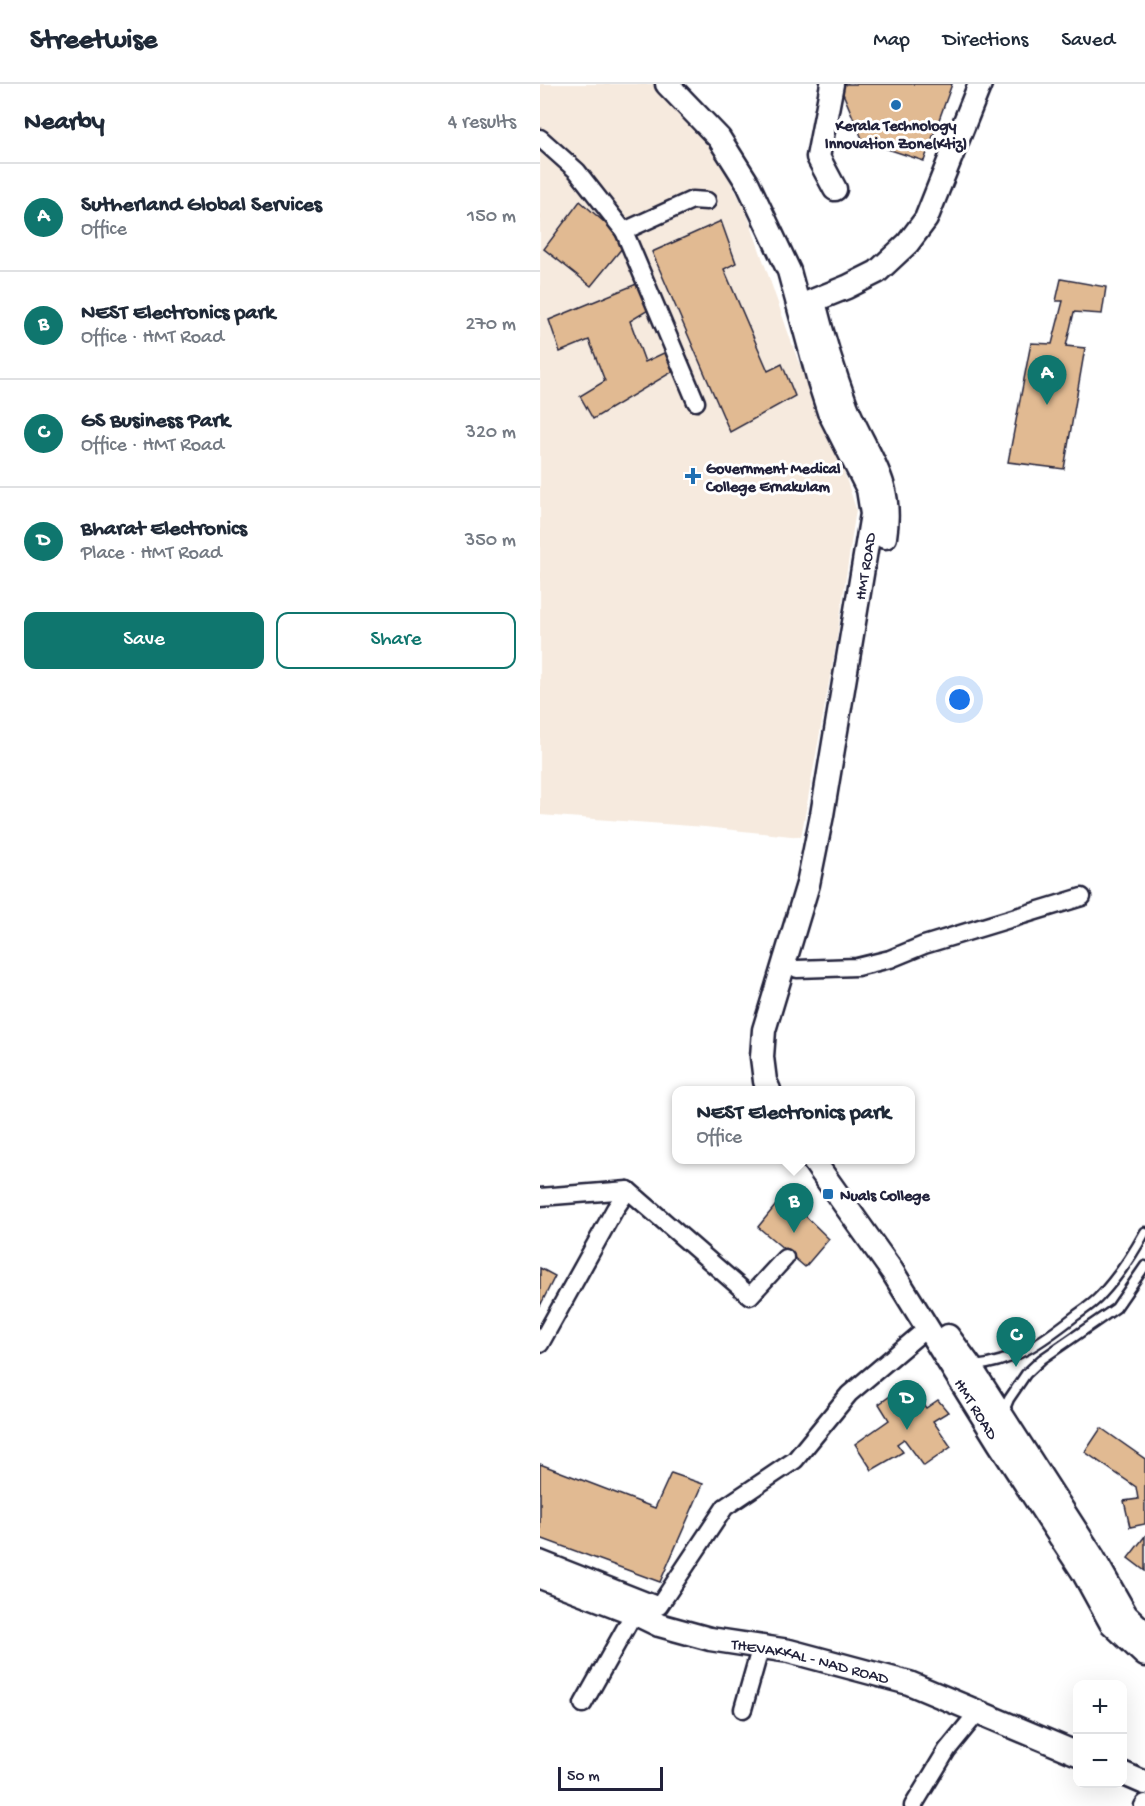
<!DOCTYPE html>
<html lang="en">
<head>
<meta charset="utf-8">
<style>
  :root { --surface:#fff; --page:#f6f6f7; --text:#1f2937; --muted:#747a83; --line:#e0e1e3; --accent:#0f766e }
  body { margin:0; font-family:"Gochi Hand",sans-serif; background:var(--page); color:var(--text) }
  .controls { position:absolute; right:18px; bottom:18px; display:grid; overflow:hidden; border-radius:12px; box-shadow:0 6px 24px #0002 }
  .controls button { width:54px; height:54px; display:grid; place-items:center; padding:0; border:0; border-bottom:2px solid var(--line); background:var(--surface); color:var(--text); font:30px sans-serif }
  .scale { position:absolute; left:18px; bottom:15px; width:105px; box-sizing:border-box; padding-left:6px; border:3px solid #22223b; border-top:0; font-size:16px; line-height:21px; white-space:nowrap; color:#22223b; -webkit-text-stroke:4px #fff; paint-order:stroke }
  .you { position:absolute; left:420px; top:616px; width:21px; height:21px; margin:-15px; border:4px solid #fff; border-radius:50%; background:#1a73e8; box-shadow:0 0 0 9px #1a73e833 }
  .badge { display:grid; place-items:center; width:39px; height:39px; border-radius:50%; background:var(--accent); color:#fff; font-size:20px; font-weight:700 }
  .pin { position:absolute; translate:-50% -50px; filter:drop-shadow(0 2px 3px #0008) }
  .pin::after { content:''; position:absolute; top:32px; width:21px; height:18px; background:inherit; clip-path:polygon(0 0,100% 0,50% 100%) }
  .popup { position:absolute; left:132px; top:1002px; width:243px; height:78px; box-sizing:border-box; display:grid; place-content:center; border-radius:12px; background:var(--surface); filter:drop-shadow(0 2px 4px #0005); font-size:20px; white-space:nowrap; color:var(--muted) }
  .popup b { font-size:22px; color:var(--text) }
  .popup::after { content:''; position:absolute; left:50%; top:100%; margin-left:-12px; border:12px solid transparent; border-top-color:var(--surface) }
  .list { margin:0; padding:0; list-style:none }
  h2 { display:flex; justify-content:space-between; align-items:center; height:78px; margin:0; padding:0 24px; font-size:26px }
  h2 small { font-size:20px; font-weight:400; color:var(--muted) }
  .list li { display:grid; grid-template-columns:39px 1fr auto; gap:18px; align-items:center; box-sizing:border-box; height:108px; padding:0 24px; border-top:2px solid var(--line) }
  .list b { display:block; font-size:22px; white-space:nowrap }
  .list p { margin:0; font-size:20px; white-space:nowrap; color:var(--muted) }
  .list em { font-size:20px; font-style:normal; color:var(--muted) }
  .actions { display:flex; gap:12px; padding:18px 24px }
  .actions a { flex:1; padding:14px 0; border:2px solid var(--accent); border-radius:12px; text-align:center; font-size:21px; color:var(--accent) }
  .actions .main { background:var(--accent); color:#fff }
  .map { position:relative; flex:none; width:605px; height:1722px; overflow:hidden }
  header { display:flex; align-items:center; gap:36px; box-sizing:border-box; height:84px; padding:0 30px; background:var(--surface); border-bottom:2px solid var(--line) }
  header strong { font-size:28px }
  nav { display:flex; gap:33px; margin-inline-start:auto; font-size:21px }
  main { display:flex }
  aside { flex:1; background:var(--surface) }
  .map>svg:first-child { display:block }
  .built { fill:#f6eade }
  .building { fill:#e1ba92; stroke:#22223b; stroke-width:1.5 }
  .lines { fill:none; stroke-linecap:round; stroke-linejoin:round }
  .lane-casing { stroke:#22223b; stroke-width:13 }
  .street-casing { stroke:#22223b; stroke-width:21 }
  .secondary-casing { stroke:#22223b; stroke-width:27 }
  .lane { stroke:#fff; stroke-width:8 }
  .street { stroke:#fff; stroke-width:16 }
  .secondary { stroke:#fff; stroke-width:22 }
  .poi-dot { fill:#1f6fb2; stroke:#fff; stroke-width:2 }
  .labels { text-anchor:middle; stroke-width:6; stroke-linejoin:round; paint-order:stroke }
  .poi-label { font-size:16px; font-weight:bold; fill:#22223b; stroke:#fff; text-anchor:start }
  .street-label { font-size:16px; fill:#22223b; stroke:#fff }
</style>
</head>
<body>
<header>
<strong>Streetwise</strong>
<nav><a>Map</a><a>Directions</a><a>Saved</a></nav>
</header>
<main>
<aside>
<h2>Nearby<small>4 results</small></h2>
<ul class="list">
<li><span class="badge">A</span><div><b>Sutherland Global Services</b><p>Office</p></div><em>150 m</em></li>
<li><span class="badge">B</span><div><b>NEST Electronics park</b><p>Office · HMT Road</p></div><em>270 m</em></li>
<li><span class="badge">C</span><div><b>GS Business Park</b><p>Office · HMT Road</p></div><em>320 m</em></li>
<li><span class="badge">D</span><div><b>Bharat Electronics</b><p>Place · HMT Road</p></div><em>350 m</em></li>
</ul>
<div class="actions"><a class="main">Save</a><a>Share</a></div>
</aside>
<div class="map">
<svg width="605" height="1722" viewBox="0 0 605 1722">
  <rect width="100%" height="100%" fill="#fff"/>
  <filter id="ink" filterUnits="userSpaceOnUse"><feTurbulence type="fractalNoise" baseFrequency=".0167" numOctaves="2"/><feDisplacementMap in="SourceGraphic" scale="12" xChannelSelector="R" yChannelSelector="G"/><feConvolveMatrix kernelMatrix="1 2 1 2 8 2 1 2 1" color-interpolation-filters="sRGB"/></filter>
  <g filter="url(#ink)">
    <!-- built -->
    <polygon class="built" points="0,0 115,0 163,46 206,127 257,274 295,360 316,425 296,560 261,753 165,743 0,731"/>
    <!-- building -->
    <g class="building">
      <polygon points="299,0 412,0 384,77 323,57"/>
      <polygon points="40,117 87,158 51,202 4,165"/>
      <polygon points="181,137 196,179 184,185 228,287 242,280 255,312 190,348 112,168"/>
      <polygon points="521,195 566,203 562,230 534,228 526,262 545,264 524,385 468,378 491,259 512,260 523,217 516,217"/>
      <polygon points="99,199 110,225 90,237 105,278 130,266 137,285 53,335 40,312 65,297 49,256 20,268 9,236"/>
      <polygon points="244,1111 289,1155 265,1183 218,1143"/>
      <polygon points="0,1184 15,1192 0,1222"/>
      <polygon points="367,1300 386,1324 398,1316 408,1328 393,1337 411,1363 384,1382 364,1355 357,1360 363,1368 332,1386 315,1360 349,1336 339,1320"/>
      <polygon points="561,1344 605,1375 605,1440 590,1443 584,1417 598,1415 596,1403 545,1368"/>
      <polygon points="0,1380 115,1424 131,1389 163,1400 120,1498 0,1454"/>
      <polygon points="605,1452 605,1487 588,1474"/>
    </g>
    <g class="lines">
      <defs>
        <g id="lane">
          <path d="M434,1282C475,1278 503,1257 535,1232C543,1226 553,1220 560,1212C577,1194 593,1170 605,1148"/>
          <polyline points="464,1327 469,1315 486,1290 502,1275 576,1224 605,1182"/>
        </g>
        <g id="street">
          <polyline points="0,54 37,87 84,147"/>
          <polyline points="156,318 84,147 152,116 167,117"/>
          <polyline points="257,885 317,883 350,875 384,861 542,813"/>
          <polyline points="0,1113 88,1106"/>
          <polyline points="0,1260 75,1125 88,1106 210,1212 245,1174"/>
          <polyline points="0,1475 119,1522 185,1423 255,1376 309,1310 387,1244"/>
          <polyline points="43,1620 94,1529"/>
          <polyline points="203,1625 221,1562"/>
          <polyline points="373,1722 407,1666 438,1628"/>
          <polyline points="603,1722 605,1719"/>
        </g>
        <g id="secondary">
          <polyline points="127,0 179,54 208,100 249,187 279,297 289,328 328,405 332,430 282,731 268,800 224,946 222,973 225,997 229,1006"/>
          <polyline points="292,0 278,73 295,105"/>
          <path d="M274,218C283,254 294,289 307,324C327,373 354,396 345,453"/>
          <polyline points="260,222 307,203 337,188 368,159 386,135 440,0"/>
          <path id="s1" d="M273,1076L352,1187L459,1359L543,1488L571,1539L605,1571"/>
          <polyline points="408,1252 430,1282 553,1473 586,1531 605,1549"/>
          <path id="s2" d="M0,1493L94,1529L119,1541L170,1555L249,1567L369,1599L538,1670"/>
          <polyline points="582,1689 605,1699"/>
        </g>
      </defs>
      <!-- lane casing -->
      <use href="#lane" class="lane-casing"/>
      <!-- street casing -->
      <use href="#street" class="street-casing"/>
      <!-- secondary casing -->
      <use href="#secondary" class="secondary-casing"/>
      <!-- lane -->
      <use href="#lane" class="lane"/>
      <!-- street -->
      <use href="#street" class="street"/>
      <!-- secondary -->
      <use href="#secondary" class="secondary"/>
    </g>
  </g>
  <!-- markers -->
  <g class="poi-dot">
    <circle cx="356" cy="21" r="6"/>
    <path d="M150 383h6v6h6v6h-6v6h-6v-6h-6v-6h6z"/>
    <rect x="282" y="1104" width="12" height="12" rx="3"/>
  </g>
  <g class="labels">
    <!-- poi labels -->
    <g class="poi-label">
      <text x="356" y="46" text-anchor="middle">Kerala Technology<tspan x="356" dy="18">Innovation Zone(Ktiz)</tspan></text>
      <text x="166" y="389">Government Medical<tspan x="166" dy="18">College Ernakulam</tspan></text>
      <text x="300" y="1116">Nuals College</text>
    </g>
    <!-- street labels -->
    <g class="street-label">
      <text transform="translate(324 482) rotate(-81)" y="6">HMT ROAD</text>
      <text dy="6" stroke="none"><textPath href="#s1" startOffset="298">HMT ROAD</textPath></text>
      <text dy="6" stroke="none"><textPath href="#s2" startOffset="284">THEVAKKAL - NAD ROAD</textPath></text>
    </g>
  </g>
</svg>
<div class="controls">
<button>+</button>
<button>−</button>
</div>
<div class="scale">50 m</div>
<div class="you"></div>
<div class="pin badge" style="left:507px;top:321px">A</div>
<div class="pin badge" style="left:254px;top:1149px">B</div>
<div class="popup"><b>NEST Electronics park</b>Office</div>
<div class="pin badge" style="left:476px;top:1283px">C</div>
<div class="pin badge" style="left:367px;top:1346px">D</div>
</div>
</main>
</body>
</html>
